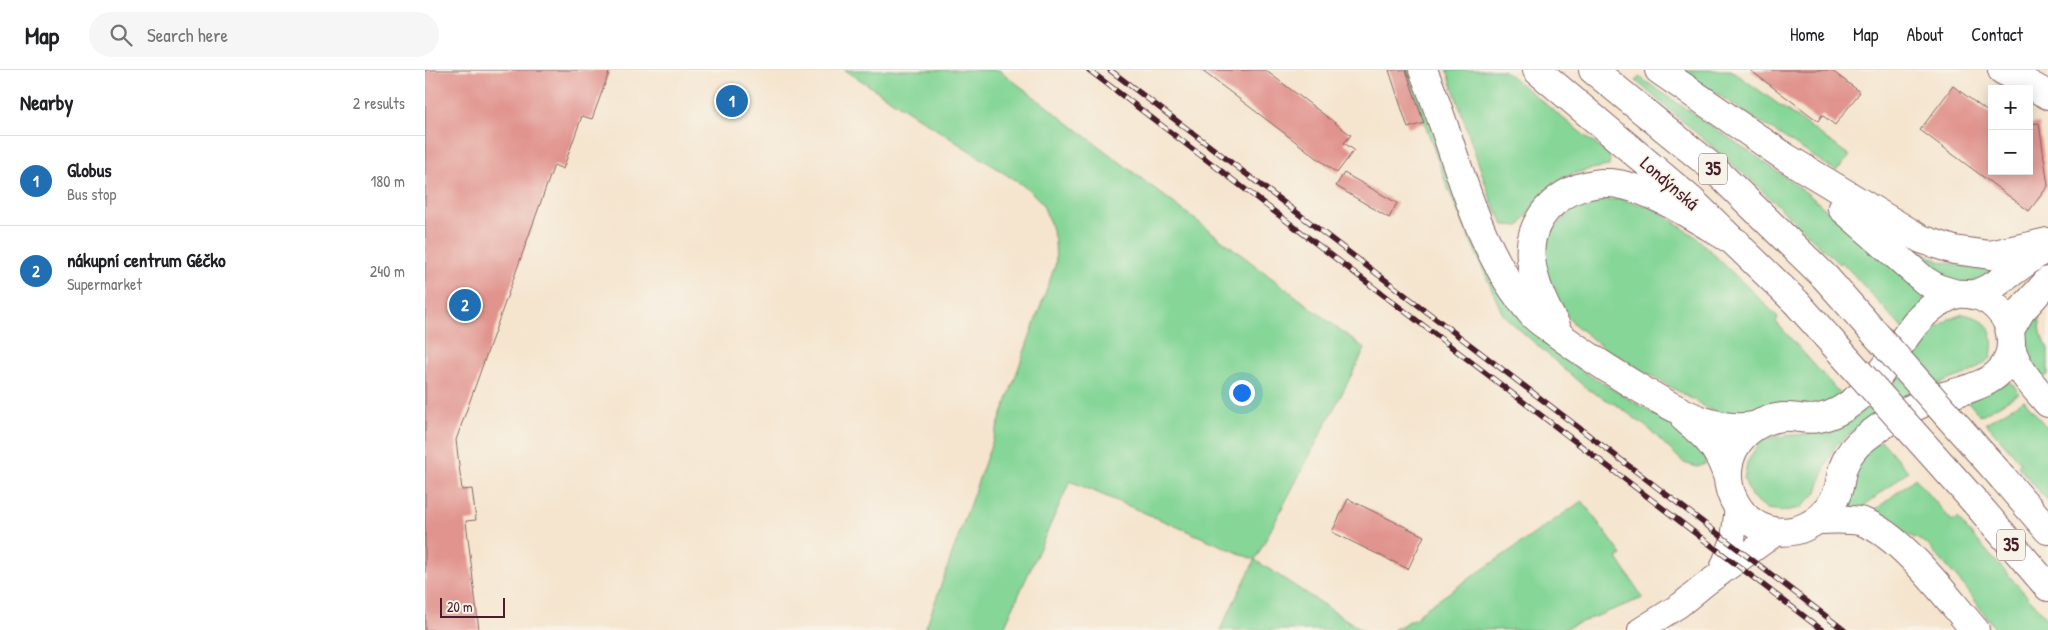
<!DOCTYPE html>
<html lang="en">
<head>
<meta charset="utf-8">
<style>
  :root { --surface:#fff; --page:#f6f6f6; --text:#202124; --muted:#757577; --line:#e0e0e0; --accent:#1f6fb2 }
  body { margin:0; font-family:"Patrick Hand",sans-serif; background:var(--page); color:var(--text) }
  .controls { position:absolute; right:15px; top:15px; display:grid; overflow:hidden; border-radius:0px; box-shadow:0 2px 12px #0003 }
  .controls button { width:45px; height:45px; display:grid; place-items:center; padding:0; border:0; border-bottom:1px solid var(--line); background:var(--surface); color:var(--text); font:25px sans-serif }
  .scale { position:absolute; left:15px; bottom:12px; width:65px; box-sizing:border-box; padding-left:5px; border:2px solid #4a1f2b; border-top:0; font-size:14px; line-height:18px; white-space:nowrap; color:#4a1f2b; -webkit-text-stroke:4px #f7f3e8; paint-order:stroke }
  .you { position:absolute; left:816px; top:322px; width:18px; height:18px; margin:-12px; border:4px solid #fff; border-radius:50%; background:#1a73e8; box-shadow:0 0 0 8px #1a73e833 }
  .badge { display:grid; place-items:center; width:32px; height:32px; border-radius:50%; background:var(--accent); color:#fff; font-size:16px; font-weight:700 }
  .pin { position:absolute; translate:-50% -50%; border:2px solid #fff; box-shadow:0 1px 5px #0006 }
  .list { margin:0; padding:0; list-style:none }
  h2 { display:flex; justify-content:space-between; align-items:center; height:65px; margin:0; padding:0 20px; font-size:21px }
  h2 small { font-size:16px; font-weight:400; color:var(--muted) }
  .list li { display:grid; grid-template-columns:32px 1fr auto; gap:15px; align-items:center; box-sizing:border-box; height:90px; padding:0 20px; border-top:1px solid var(--line) }
  .list b { display:block; font-size:19px; white-space:nowrap }
  .list p { margin:0; font-size:16px; white-space:nowrap; color:var(--muted) }
  .list em { font-size:16px; font-style:normal; color:var(--muted) }
  .icon { flex:none; width:28px; height:28px; fill:none; stroke:currentColor; stroke-width:2; stroke-linecap:round; stroke-linejoin:round }
  .map { position:relative; flex:none; width:1623px; height:560px; overflow:hidden }
  header { display:flex; align-items:center; gap:30px; box-sizing:border-box; height:70px; padding:0 25px; background:var(--surface); border-bottom:1px solid var(--line) }
  header strong { font-size:24px }
  nav { display:flex; gap:28px; margin-inline-start:auto; font-size:18px }
  .search { width:350px; height:45px; background:var(--page); display:flex; align-items:center; gap:12px; box-sizing:border-box; padding:0 18px; border-radius:28px; color:var(--muted); font-size:19px }
  main { display:flex }
  aside { flex:1; background:var(--surface) }
  .map>svg:first-child { display:block }
  .green { fill:#85d697; stroke:#687a61 }
  .building { fill:#e1938d }
  .lines { fill:none; stroke-linecap:round; stroke-linejoin:round }
  .street-casing { stroke:#866464; stroke-width:26 }
  .secondary-casing { stroke:#866464; stroke-width:30 }
  .highway-casing { stroke:#866464; stroke-width:30 }
  .street { stroke:#fff; stroke-width:24 }
  .secondary { stroke:#fff; stroke-width:28 }
  .highway { stroke:#fff; stroke-width:28 }
  .rail-casing { stroke:#4a1f2b; stroke-width:5.5 }
  .rail { stroke:#f7f3e8; stroke-width:4; stroke-dasharray:11; stroke-linecap:butt }
  .highway-bridge-casing { stroke:#866464; stroke-width:30; stroke-linecap:butt }
  .highway-bridge { stroke:#fff; stroke-width:28 }
  .labels { text-anchor:middle; stroke-width:4; stroke-linejoin:round; paint-order:stroke }
  .shield { fill:#f7f3e8; stroke:#7e5f64; stroke-width:1 }
  .shield-label { font-size:18px; font-weight:bold; fill:#4a1f2b }
  .street-label { font-size:19px; fill:#4a1f2b; stroke:#f7f3e8 }
</style>
</head>
<body>
<header>
<strong>Map</strong>
<div class="search"><svg class="icon" aria-label="search" viewBox="0 0 24 24"><circle cx="10" cy="10" r="6"/><path d="M15 15l6 6"/></svg>Search here</div>
<nav><a>Home</a><a>Map</a><a>About</a><a>Contact</a></nav>
</header>
<main>
<aside>
<h2>Nearby<small>2 results</small></h2>
<ul class="list">
<li><span class="badge">1</span><div><b>Globus</b><p>Bus stop</p></div><em>180 m</em></li>
<li><span class="badge">2</span><div><b>nákupní centrum Géčko</b><p>Supermarket</p></div><em>240 m</em></li>
</ul>
</aside>
<div class="map">
<svg width="1623" height="560" viewBox="0 0 1623 560">
  <rect width="100%" height="100%" fill="#f7f3e8"/>
  <filter id="ink" filterUnits="userSpaceOnUse"><feTurbulence type="fractalNoise" baseFrequency=".02" numOctaves="2"/><feDisplacementMap in="SourceGraphic" scale="10" xChannelSelector="R" yChannelSelector="G"/><feConvolveMatrix kernelMatrix="1 2 1 2 8 2 1 2 1" color-interpolation-filters="sRGB"/></filter>
  <filter id="wash" filterUnits="userSpaceOnUse"><feTurbulence type="fractalNoise" baseFrequency=".0096" numOctaves="4" result="noise"/><feDisplacementMap in="SourceGraphic" scale="20" xChannelSelector="R" yChannelSelector="G"/><feGaussianBlur stdDeviation="1.12" result="paint"/><feColorMatrix in="noise" values="0 0 0 0 0 0 0 0 0 0 0 0 0 0 0 0 0 1.4 0 .05"/><feComposite in="paint" operator="in"/></filter>
  <g filter="url(#wash)">
    <rect width="100%" height="100%" fill="#f5e5cf"/>
    <!-- green -->
    <g class="green">
      <polygon points="420,0 574,0 940,279 830,490 937,560 795,560 830,490 645,411 578,560 500,560 631,193 630,170 624,150 617,133 602,118"/>
      <polygon points="981,0 991,0 1102,251 1131,281 1160,303 1269,367 1281,386 1280,394 1272,397 1259,393 1223,358 1193,336 1162,319 1078,245 1022,116"/>
      <path d="M1022,0H1078L1185,86L1184,96C1135,103 1120,114 1095,156L1079,155L1066,130Z"/>
      <polygon points="1255,0 1306,0 1425,86 1411,101"/>
      <polygon points="1214,7 1335,89 1383,124 1503,227 1479,260 1417,192 1414,194 1327,111 1211,11"/>
      <polygon points="1196,129 1228,138 1271,167 1353,247 1351,252 1418,327 1386,338 1370,334 1345,334 1323,343 1305,346 1284,339 1180,279 1149,254 1128,226 1119,190 1126,163 1143,143 1169,131"/>
      <polygon points="1487,177 1516,192 1548,198 1577,197 1540,215 1505,204 1483,183"/>
      <polygon points="1613,238 1616,263 1623,279 1623,305 1613,310 1594,265"/>
      <path d="M1538,244C1566,250 1570,262 1566,288L1546,302L1516,313L1433,357L1411,375L1400,397L1392,422L1376,438L1359,441L1342,439L1326,426L1319,409L1322,393L1333,374L1346,367L1393,363L1412,359L1460,324L1490,288L1508,261L1524,249Z"/>
      <polygon points="1585,312 1595,323 1555,346 1541,329"/>
      <polygon points="1599,330 1623,359 1623,432 1593,396 1596,393 1561,353"/>
      <polygon points="1456,370 1483,401 1438,437 1436,444 1415,440 1435,388"/>
      <polygon points="1490,408 1527,451 1532,448 1623,549 1623,560 1571,560 1540,517 1501,473 1446,448 1449,441"/>
      <polygon points="1157,431 1197,485 1192,488 1218,528 1136,560 968,560 994,546 993,544"/>
    </g>
    <g id="blocks">
      <!-- building -->
      <g class="building">
        <polygon points="0,0 185,0 167,49 157,46 138,99 129,95 31,370 37,420 47,419 51,450 41,451 54,560 0,560"/>
        <polygon points="776,0 840,0 926,65 919,73 929,80 912,103"/>
        <polygon points="964,0 981,0 999,53 983,58"/>
        <polygon points="1325,0 1406,0 1435,22 1410,55 1397,45 1393,51"/>
        <polygon points="1528,16 1567,45 1567,101 1604,101 1604,54 1614,53 1623,116 1604,141 1495,60"/>
        <polygon points="919,103 972,133 964,148 911,116"/>
        <polygon points="923,429 999,466 983,499 907,462"/>
      </g>
    </g>
  </g>
  <g filter="url(#ink)">
    <use href="#blocks" fill-opacity="0" stroke="#866464" stroke-width="1"/>
    <g class="lines">
      <defs>
        <g id="street">
          <polyline points="1295,504 1308,470 1312,437"/>
          <polyline points="1215,560 1255,535 1282,513 1353,462"/>
        </g>
        <g id="secondary">
          <polyline points="1577,0 1623,25"/>
          <path d="M1532,224C1547,223 1562,227 1572,238C1582,248 1585,257 1586,271C1587,319 1530,319 1498,333C1477,342 1458,354 1440,368C1431,375 1424,383 1420,393C1416,401 1416,409 1414,417C1410,433 1397,449 1382,456C1363,466 1338,463 1322,448C1309,435 1302,419 1303,401C1305,371 1329,350 1358,347C1370,346 1382,351 1394,348C1410,345 1425,335 1436,325C1470,295 1485,238 1532,224Z"/>
          <polyline points="1549,225 1568,216 1623,176"/>
          <polyline points="1585,260 1596,241 1623,211"/>
        </g>
        <g id="highway">
          <path d="M998,0C1033,82 1047,175 1107,244C1113,251 1123,257 1131,263C1159,284 1189,303 1219,321C1252,340 1289,363 1328,356"/>
          <polyline points="1112,0 1267,131 1371,232"/>
          <polyline points="1168,0 1288,98 1400,207"/>
          <polyline points="1234,0 1360,87 1496,169 1529,180 1565,185 1623,172"/>
          <polyline points="1417,138 1499,210 1512,218 1532,224"/>
          <path d="M1131,256C1119,236 1109,213 1106,189C1101,144 1143,111 1185,113C1225,116 1277,153 1312,173"/>
          <path d="M1586,277C1592,299 1608,316 1623,333"/>
          <path d="M1260,349C1284,369 1293,378 1303,408"/>
          <polyline points="1578,408 1623,460"/>
          <polyline points="1550,432 1623,517"/>
          <path d="M1392,450C1407,450 1423,448 1438,452C1476,465 1523,529 1550,560"/>
        </g>
      </defs>
      <!-- street casing -->
      <use href="#street" class="street-casing"/>
      <!-- secondary casing -->
      <use href="#secondary" class="secondary-casing"/>
      <!-- highway casing -->
      <use href="#highway" class="highway-casing"/>
      <!-- street -->
      <use href="#street" class="street"/>
      <!-- secondary -->
      <use href="#secondary" class="secondary"/>
      <!-- highway -->
      <use href="#highway" class="highway"/>
      <defs>
        <g id="rail">
          <polyline points="664,0 1397,560"/>
          <polyline points="685,0 1419,560"/>
        </g>
      </defs>
      <!-- rail casing -->
      <use href="#rail" class="rail-casing"/>
      <!-- rail -->
      <use href="#rail" class="rail"/>
      <defs>
        <g id="highway-bridge">
          <polyline points="1400,207 1578,408"/>
          <polyline points="1371,232 1550,432"/>
        </g>
      </defs>
      <!-- highway-bridge casing -->
      <use href="#highway-bridge" class="highway-bridge-casing"/>
      <!-- highway-bridge -->
      <use href="#highway-bridge" class="highway-bridge"/>
    </g>
  </g>
  <g class="labels">
    <!-- shield labels -->
    <g class="shield">
      <rect x="1274" y="83.5" width="28" height="31" rx="4"/>
      <rect x="1572" y="459.5" width="28" height="31" rx="4"/>
    </g>
    <g class="shield-label">
      <text x="1288" y="105">35</text>
      <text x="1586" y="481">35</text>
    </g>
    <!-- street labels -->
    <g class="street-label">
      <text transform="translate(1245 113) rotate(41)" y="7">Londýnská</text>
    </g>
  </g>
</svg>
<div class="controls">
<button>+</button>
<button>−</button>
</div>
<div class="scale">20 m</div>
<div class="you"></div>
<div class="pin badge" style="left:307px;top:31px">1</div>
<div class="pin badge" style="left:40px;top:235px">2</div>
</div>
</main>
</body>
</html>
